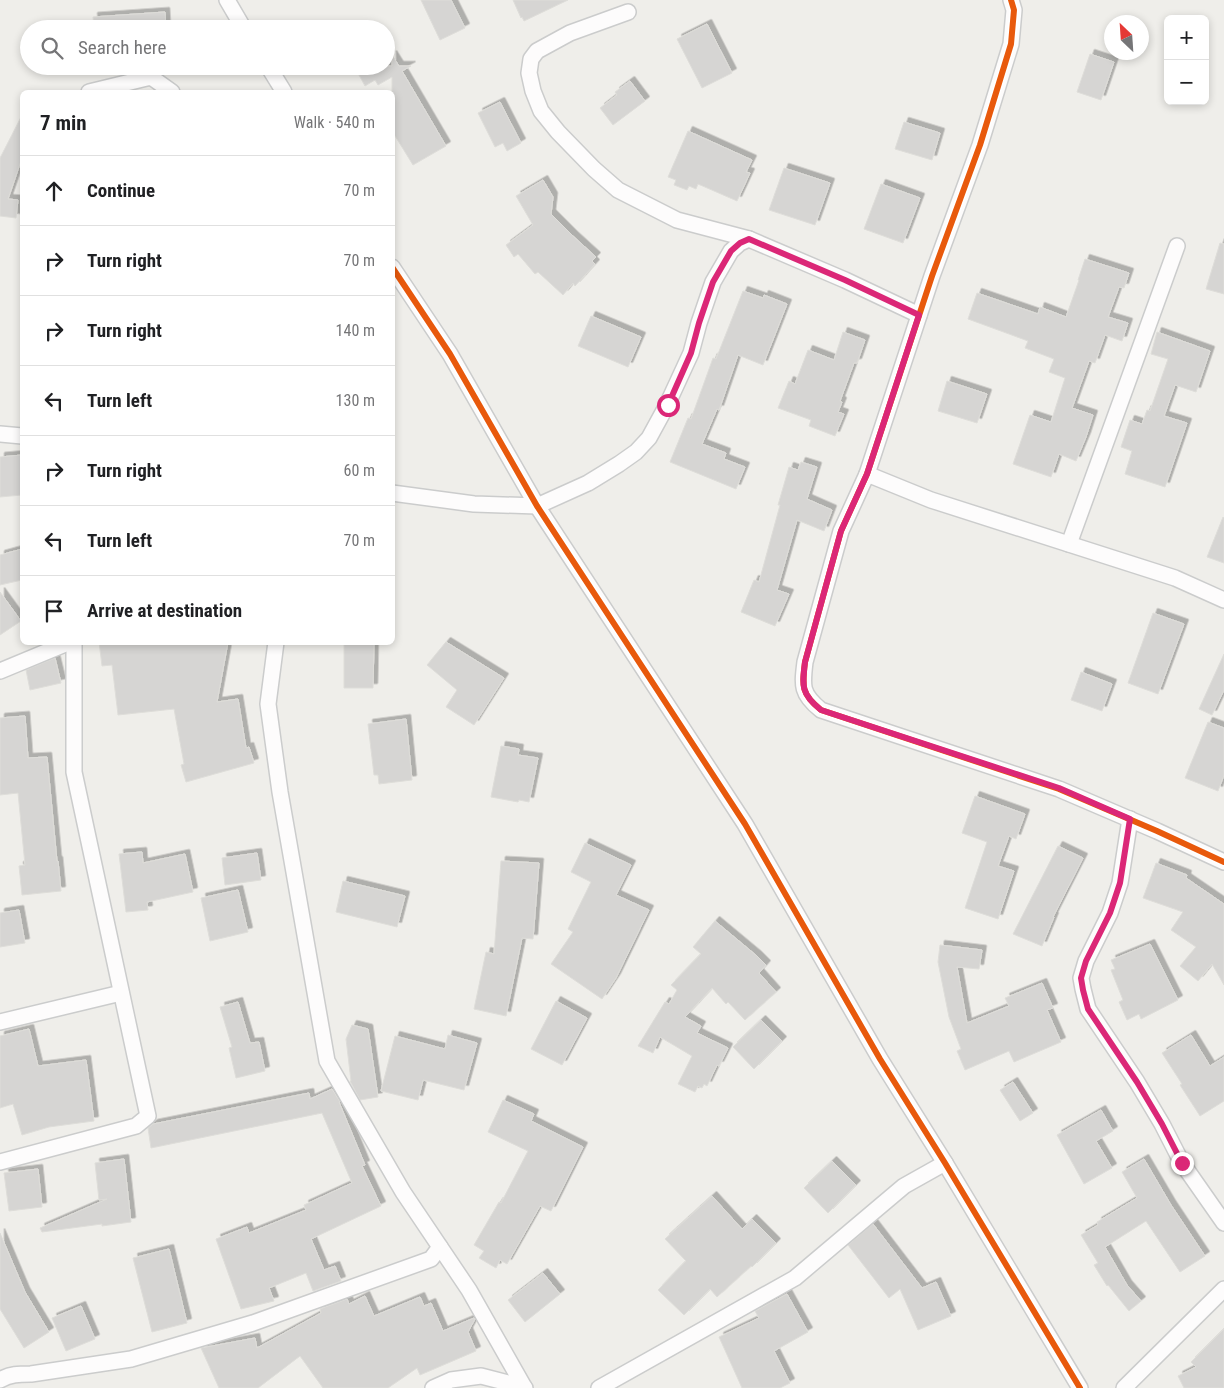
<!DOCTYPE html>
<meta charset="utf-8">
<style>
:root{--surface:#fff;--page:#f2f2f2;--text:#202124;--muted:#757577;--line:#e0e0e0}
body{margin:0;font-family:"Roboto Condensed",sans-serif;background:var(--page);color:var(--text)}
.controls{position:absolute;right:15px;top:15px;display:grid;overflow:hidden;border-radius:8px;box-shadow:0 2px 8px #0003}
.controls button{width:45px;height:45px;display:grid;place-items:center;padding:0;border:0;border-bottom:1px solid var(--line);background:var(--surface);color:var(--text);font:25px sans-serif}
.compass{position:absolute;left:1104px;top:15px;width:45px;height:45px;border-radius:50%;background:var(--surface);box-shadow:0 2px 8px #0003;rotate:335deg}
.stop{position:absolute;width:15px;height:15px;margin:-11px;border:4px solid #db2777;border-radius:50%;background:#fff}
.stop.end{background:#db2777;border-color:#fff;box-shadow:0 1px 5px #0008}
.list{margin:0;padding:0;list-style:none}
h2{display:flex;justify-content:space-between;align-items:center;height:65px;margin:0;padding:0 20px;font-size:21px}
h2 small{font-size:16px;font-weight:400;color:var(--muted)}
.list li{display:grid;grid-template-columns:32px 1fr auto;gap:15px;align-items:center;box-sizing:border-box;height:70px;padding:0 20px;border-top:1px solid var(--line)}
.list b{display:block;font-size:19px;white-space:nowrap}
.list em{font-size:16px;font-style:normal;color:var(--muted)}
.icon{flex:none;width:28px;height:28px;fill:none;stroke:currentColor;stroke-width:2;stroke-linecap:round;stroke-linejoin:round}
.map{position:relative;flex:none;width:1224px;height:1388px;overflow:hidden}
.search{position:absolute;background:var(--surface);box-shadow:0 2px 8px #0003;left:20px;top:20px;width:375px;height:55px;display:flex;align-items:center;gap:12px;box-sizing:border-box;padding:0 18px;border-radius:28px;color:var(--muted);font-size:19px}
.panel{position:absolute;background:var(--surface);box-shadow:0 2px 8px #0003;left:20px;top:90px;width:375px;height:555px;border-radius:8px}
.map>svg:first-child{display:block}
</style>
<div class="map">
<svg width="1224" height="1388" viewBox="0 0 1224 1388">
<defs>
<filter id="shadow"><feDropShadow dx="4.5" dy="-4.5" stdDeviation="0" flood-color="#0004"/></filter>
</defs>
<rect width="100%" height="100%" fill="#efeeea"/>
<!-- building -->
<g fill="#d6d5d3" stroke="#deddd9" filter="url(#shadow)">
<path d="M 421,0 L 451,0 L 465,28 L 440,40 Z"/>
<path d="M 513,0 L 568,0 L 524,21 L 522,17 L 521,18 Z"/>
<path d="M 165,12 L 166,29 L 94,29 L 93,17 Z"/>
<path d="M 707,24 L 732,73 L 702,88 L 677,39 Z"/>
<path d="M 1090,54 L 1114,62 L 1101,100 L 1077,92 Z"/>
<path d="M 392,55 L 399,66 L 411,66 L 402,71 L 446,146 L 413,165 L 392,131 L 392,77 L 378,85 L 375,80 L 365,86 L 354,66 L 392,66 Z"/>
<path d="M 630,81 L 645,101 L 613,125 L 600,108 L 617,95 L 615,92 Z"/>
<path d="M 500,102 L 521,143 L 507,151 L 503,143 L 495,147 L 478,113 Z"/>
<path d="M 22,115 L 22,158 L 8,199 L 18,200 L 16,218 L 0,216 L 0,158 Z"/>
<path d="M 904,122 L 940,133 L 932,160 L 895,149 Z"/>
<path d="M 688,131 L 752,160 L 746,172 L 750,173 L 737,201 L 698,184 L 696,189 L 689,186 L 687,190 L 674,185 L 676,180 L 668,177 Z"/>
<path d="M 784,168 L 830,183 L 815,225 L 769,210 Z"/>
<path d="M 543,180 L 553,197 L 551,214 L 573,236 L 596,257 L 592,261 L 595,264 L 575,286 L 573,283 L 563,295 L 538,272 L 535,274 L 518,254 L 514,257 L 506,245 L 533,225 L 516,196 Z"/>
<path d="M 881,184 L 920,198 L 903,243 L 864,229 Z"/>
<path d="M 1220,243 L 1224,244 L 1224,294 L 1206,289 Z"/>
<path d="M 1085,259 L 1129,273 L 1124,288 L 1119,287 L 1108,317 L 1128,323 L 1122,341 L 1105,335 L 1095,363 L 1089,361 L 1072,408 L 1093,415 L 1086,437 L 1076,461 L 1059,454 L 1051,477 L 1013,464 L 1030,415 L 1051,422 L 1065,378 L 1049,372 L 1054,359 L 1025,348 L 1028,341 L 968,319 L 977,293 L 1038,314 L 1040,307 L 1066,317 L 1079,280 L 1078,280 Z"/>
<path d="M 743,291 L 763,298 L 764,295 L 787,304 L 763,365 L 738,355 L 719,410 L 717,409 L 702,444 L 726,453 L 724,459 L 745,467 L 736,489 L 670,462 L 688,418 L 691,419 L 713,358 L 716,359 Z"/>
<path d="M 591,316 L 641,337 L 628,367 L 578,346 Z"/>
<path d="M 843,332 L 865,340 L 857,363 L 854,363 L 840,401 L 842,402 L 838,412 L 844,414 L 835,436 L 809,426 L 811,420 L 778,408 L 789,381 L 795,384 L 808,350 L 834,360 Z"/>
<path d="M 1157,332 L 1210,351 L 1196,392 L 1175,385 L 1164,416 L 1187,423 L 1165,487 L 1125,474 L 1132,451 L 1121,447 L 1130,420 L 1142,424 L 1147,410 L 1150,411 L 1168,359 L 1151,354 Z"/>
<path d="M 947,381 L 987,394 L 977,423 L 938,411 Z"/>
<path d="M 22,455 L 22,495 L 0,497 L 0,457 Z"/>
<path d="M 801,462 L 817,467 L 807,499 L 832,510 L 824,531 L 797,520 L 777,590 L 789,594 L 775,626 L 741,612 L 754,580 L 759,582 L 780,505 L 778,505 L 789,467 L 798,470 Z"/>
<path d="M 1223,517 L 1224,518 L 1224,563 L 1207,557 Z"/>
<path d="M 22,549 L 22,580 L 0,585 L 0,555 Z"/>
<path d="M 0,592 L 21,621 L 0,635 Z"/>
<path d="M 1153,613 L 1184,624 L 1158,694 L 1128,683 Z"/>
<path d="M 99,642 L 228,642 L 217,702 L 238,699 L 246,748 L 249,747 L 254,763 L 186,782 L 181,765 L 184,764 L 174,709 L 118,715 L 112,665 L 102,666 Z"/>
<path d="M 344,642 L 374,642 L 373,688 L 344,688 Z"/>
<path d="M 446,642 L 504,678 L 474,725 L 446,707 L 457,690 L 427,665 Z"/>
<path d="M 1224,654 L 1224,690 L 1212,715 L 1199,709 Z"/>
<path d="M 55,658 L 61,683 L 30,690 L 26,670 Z"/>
<path d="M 1081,672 L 1112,684 L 1102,711 L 1071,700 Z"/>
<path d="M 25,716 L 28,758 L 47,757 L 57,861 L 58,861 L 61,891 L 22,895 L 19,866 L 25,865 L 18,793 L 0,795 L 0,718 Z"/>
<path d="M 406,719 L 412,780 L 379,784 L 378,775 L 374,775 L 368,724 Z"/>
<path d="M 1208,722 L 1224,728 L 1224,775 L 1218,791 L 1185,778 Z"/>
<path d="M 501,746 L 519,749 L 518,755 L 538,758 L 529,802 L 519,800 L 518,802 L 491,797 Z"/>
<path d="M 975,796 L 1025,814 L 1016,839 L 1009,836 L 998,866 L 1014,871 L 998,919 L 965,908 L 987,842 L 962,833 Z"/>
<path d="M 585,843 L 631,865 L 616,895 L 649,910 L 616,978 L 602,999 L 551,964 L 573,932 L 568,929 L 591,882 L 571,872 Z"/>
<path d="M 1058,846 L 1083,858 L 1053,917 L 1054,917 L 1042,946 L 1013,934 Z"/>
<path d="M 142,852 L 143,863 L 185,854 L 193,892 L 147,902 L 148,910 L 126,912 L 119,854 Z"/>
<path d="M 257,853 L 261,880 L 225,885 L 222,858 Z"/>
<path d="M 501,861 L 539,863 L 533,939 L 522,938 L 506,1016 L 474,1009 L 486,952 L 494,954 Z"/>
<path d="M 1156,863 L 1187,875 L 1186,878 L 1224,904 L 1224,985 L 1212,964 L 1198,981 L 1180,966 L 1196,947 L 1171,930 L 1183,912 L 1143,898 Z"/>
<path d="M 343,881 L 405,896 L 397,927 L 336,912 Z"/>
<path d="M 238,890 L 248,932 L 210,941 L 201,898 Z"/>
<path d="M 19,910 L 25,943 L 0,947 L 0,913 Z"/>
<path d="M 715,921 L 757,956 L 766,965 L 759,973 L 776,992 L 745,1020 L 728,1002 L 726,1004 L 712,988 L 685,1017 L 701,1026 L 697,1033 L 728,1048 L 719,1066 L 717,1065 L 707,1086 L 704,1084 L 702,1088 L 698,1086 L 695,1092 L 678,1084 L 692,1056 L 660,1037 L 653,1053 L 638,1046 L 665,1002 L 669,1004 L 677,990 L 671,985 L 701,954 L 693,947 Z"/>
<path d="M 1150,944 L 1178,1000 L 1141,1019 L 1139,1014 L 1127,1020 L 1119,1002 L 1123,1000 L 1111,970 L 1115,969 L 1111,960 Z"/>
<path d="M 940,945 L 982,950 L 979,969 L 957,967 L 967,1023 L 1009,1006 L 1005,998 L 1042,983 L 1053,1008 L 1047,1010 L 1061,1042 L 1014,1062 L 1009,1051 L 965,1070 L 957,1051 L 961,1049 L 949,1017 L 938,962 Z"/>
<path d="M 556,1001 L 587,1018 L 562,1065 L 531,1049 Z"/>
<path d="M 238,1002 L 250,1043 L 259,1042 L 265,1071 L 236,1078 L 229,1048 L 232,1047 L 220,1007 Z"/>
<path d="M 761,1020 L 782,1041 L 754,1069 L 733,1047 Z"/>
<path d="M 352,1025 L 368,1029 L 378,1097 L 360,1100 L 350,1081 L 351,1081 L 346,1039 Z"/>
<path d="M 29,1029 L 38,1066 L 86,1060 L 94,1121 L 49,1127 L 22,1135 L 13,1104 L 0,1108 L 0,1036 Z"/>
<path d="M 448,1035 L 477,1043 L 464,1090 L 423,1080 L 418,1100 L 381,1091 L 395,1036 L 445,1049 Z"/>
<path d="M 1191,1035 L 1210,1066 L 1224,1057 L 1224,1101 L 1200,1116 L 1180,1085 L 1182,1084 L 1162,1053 Z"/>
<path d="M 1013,1082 L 1033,1113 L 1020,1121 L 1000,1090 Z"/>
<path d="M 332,1089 L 340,1102 L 339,1102 L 365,1165 L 362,1166 L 381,1206 L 311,1239 L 324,1270 L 335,1266 L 341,1281 L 313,1291 L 306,1273 L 269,1288 L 274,1301 L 241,1309 L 216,1239 L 247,1227 L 249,1233 L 306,1210 L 304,1205 L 352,1183 L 322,1113 L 151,1148 L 148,1128 L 153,1124 L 309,1093 L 310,1099 Z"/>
<path d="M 503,1100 L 534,1114 L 531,1121 L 583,1147 L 551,1211 L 540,1206 L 507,1264 L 500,1260 L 496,1268 L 479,1258 L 484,1251 L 474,1245 L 499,1202 L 501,1203 L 528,1151 L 488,1132 Z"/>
<path d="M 1101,1110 L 1113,1131 L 1096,1141 L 1112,1168 L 1084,1184 L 1057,1135 Z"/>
<path d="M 124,1159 L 131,1222 L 102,1226 L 102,1224 L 42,1232 L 40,1228 L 107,1199 L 99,1200 L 95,1163 Z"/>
<path d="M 1144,1159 L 1171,1205 L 1205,1256 L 1180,1272 L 1146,1221 L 1105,1247 L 1127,1285 L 1141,1301 L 1129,1311 L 1108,1285 L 1107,1286 L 1094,1265 L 1098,1263 L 1081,1235 L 1098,1225 L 1097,1222 L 1137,1198 L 1122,1172 Z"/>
<path d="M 832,1161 L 856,1185 L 828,1213 L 804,1188 Z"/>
<path d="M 38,1169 L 42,1207 L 9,1211 L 4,1173 Z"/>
<path d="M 712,1196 L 742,1229 L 752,1219 L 776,1243 L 752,1267 L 751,1266 L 717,1297 L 710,1289 L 684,1315 L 658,1290 L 686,1261 L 665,1239 Z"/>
<path d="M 873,1224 L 922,1288 L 936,1282 L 951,1316 L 918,1330 L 900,1289 L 889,1298 L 848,1245 Z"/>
<path d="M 0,1233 L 25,1292 L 49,1332 L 24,1348 L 0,1309 Z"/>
<path d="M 169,1249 L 187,1323 L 152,1332 L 133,1258 Z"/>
<path d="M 543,1273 L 560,1294 L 525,1322 L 508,1300 Z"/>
<path d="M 787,1294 L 808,1332 L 774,1351 L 790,1383 L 780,1388 L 742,1388 L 719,1337 L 759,1318 L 755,1311 Z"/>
<path d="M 365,1296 L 374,1316 L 420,1297 L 424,1306 L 431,1303 L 443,1331 L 474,1318 L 475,1319 L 468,1332 L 476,1351 L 420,1375 L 417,1368 L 388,1388 L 323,1388 L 300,1356 L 258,1388 L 219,1388 L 201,1348 L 255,1338 L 257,1348 L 321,1313 L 320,1309 L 347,1299 L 349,1304 Z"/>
<path d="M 81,1306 L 95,1339 L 66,1351 L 52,1318 Z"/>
<path d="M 1224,1329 L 1224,1388 L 1184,1388 L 1178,1376 L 1196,1367 L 1191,1362 Z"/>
</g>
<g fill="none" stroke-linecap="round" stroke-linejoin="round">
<defs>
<g id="street">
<path d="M 227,0 L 244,29"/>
<path d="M 1011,0 L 1014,10 L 1011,44 L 980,145 L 932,276 L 867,474 L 841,531 L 805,662 C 802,686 801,694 821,710 L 1059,789 L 1157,831 L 1224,862"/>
<path d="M 628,12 L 570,33 L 537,51 L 531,59 L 529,73 L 533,91 L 541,111 L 558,132 L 594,169 L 618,190 L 677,220 L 749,239 L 845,280 L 919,315"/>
<path d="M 268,66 L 284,92"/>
<path d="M 89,92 L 151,77 L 172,92"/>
<path d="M 392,267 L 450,354 L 537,506 L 745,824 L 880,1059 L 945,1163 L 1080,1388"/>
<path d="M 0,434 L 22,436"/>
<path d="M 867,474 L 931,500 L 1175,578 L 1224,600"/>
<path d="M 392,493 L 474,504 L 537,506 L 588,483 L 619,464 L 636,452 L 649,438 L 667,405 L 691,353 L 699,323 L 713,282 L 731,251 L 740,243 L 749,239"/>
<path d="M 1069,544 L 1177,246"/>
<path d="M 276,642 L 268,704 L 280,792 L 327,1061 L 403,1192 L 469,1290 L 524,1387"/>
<path d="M 0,671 L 70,642"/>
<path d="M 1130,819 L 1120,883 L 1110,913 L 1086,961 L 1081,978 L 1083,989 L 1088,1009 L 1137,1082 L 1162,1124 L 1182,1163 L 1224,1223"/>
<path d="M 0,1022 L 121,993"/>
<path d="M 0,1162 L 136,1126 L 148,1116 L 74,772 L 74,642"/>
<path d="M 0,1380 C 10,1374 19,1374 31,1374 L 131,1359 L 253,1323 L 431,1259 L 440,1247"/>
<path d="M 433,1388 L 451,1380 L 481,1376 L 524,1387 L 525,1388"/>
<path d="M 599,1388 L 795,1278 L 904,1186 L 945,1163"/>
<path d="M 1124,1388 L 1224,1289"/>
</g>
</defs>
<!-- street casing -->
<use href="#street" stroke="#cbcccc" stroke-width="18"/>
<!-- street -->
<use href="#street" stroke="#fdfcfc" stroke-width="15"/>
<defs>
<g id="cycleway">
<path d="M 1011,0 L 1014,10 L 1011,44 L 980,145 L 932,276 L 867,474 L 841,531 L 805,662 C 802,686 801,694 821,710 L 1059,789 L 1157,831 L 1224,862"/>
<path d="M 392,267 L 450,354 L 537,506 L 745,824 L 880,1059 L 945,1163 L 1080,1388"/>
</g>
</defs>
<!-- cycleway casing -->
<use href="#cycleway" stroke="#fff" stroke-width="9"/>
<!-- cycleway -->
<use href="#cycleway" stroke="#e8590c" stroke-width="6"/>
</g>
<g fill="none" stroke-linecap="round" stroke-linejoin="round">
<!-- route -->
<path stroke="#db2777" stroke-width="6" d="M 668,405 L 691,353 L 699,323 L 713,282 L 731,251 L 740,243 L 749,239 L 845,280 L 919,315 L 867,474 L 841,531 L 805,662 C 802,686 801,694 821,710 L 1059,788 L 1130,819 L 1120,883 L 1110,913 L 1086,961 L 1081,978 L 1083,990 L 1088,1009 L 1137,1082 L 1162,1124 L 1182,1163"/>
</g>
</svg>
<div class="controls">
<button>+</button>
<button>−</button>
</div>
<svg class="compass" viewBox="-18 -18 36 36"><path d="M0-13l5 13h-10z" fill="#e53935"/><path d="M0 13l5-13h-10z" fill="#757577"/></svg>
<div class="stop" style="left:668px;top:405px"></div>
<div class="stop end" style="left:1182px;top:1163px"></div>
<div class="search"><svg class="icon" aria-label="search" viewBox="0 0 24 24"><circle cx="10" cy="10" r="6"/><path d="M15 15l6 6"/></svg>Search here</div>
<section class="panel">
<h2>7 min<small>Walk · 540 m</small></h2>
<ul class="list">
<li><svg class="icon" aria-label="ahead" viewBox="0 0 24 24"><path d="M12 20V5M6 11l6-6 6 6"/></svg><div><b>Continue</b></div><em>70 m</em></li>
<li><svg class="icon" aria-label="right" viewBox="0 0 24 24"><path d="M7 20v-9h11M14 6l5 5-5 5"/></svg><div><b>Turn right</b></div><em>70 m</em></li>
<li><svg class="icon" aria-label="right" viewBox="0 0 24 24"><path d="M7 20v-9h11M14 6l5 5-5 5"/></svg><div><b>Turn right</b></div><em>140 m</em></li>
<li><svg class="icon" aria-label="left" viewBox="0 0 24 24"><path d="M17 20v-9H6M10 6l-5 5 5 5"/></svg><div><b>Turn left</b></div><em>130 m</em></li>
<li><svg class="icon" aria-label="right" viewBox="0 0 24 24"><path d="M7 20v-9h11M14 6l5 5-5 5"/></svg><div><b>Turn right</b></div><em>60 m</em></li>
<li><svg class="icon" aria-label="left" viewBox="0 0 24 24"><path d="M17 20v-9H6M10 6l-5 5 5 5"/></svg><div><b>Turn left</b></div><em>70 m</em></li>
<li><svg class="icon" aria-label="arrive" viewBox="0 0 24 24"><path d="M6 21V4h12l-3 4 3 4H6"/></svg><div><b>Arrive at destination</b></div></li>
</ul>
</section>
</div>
